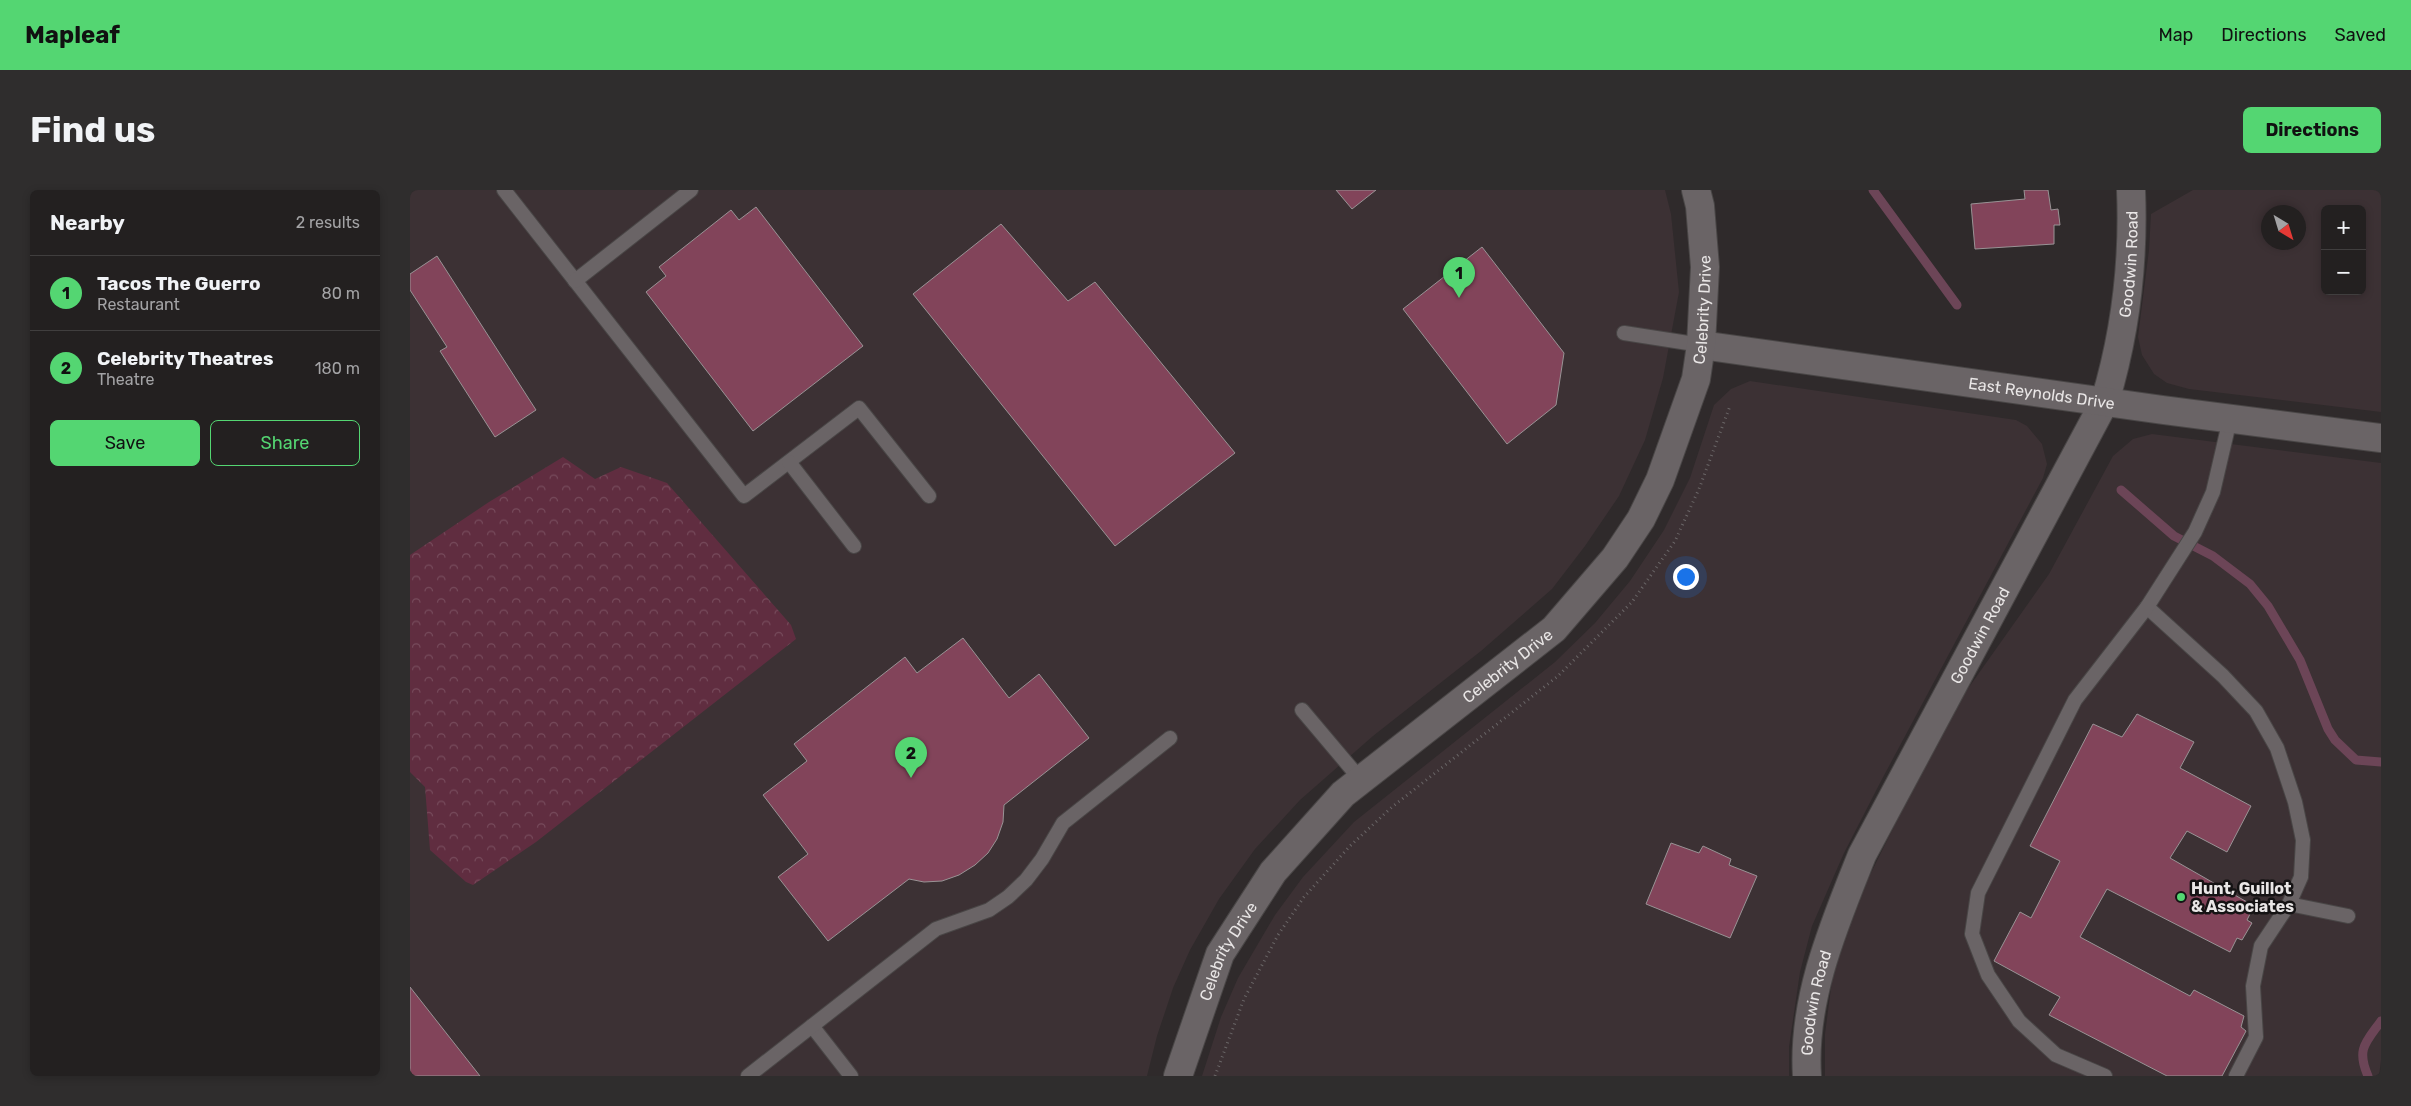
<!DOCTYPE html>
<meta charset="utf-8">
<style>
:root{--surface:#232020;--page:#2f2d2d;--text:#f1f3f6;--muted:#a3a3a5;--line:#403e3e;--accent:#54d672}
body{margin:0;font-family:Rubik,sans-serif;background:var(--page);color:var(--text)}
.controls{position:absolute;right:15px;top:15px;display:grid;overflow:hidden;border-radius:8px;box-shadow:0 2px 8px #0003}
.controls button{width:45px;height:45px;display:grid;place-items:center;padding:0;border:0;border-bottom:1px solid var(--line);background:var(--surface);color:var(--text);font:25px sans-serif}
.compass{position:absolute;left:1851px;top:15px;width:45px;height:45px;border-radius:50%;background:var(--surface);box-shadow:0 2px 8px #0003;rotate:142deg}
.you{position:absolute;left:1275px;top:386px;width:18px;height:18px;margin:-12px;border:4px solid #fff;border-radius:50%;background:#1a73e8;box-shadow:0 0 0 8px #1a73e833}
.badge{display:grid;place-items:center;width:32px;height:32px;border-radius:50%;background:var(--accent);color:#111;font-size:16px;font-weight:700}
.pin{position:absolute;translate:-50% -41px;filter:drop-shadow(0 1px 2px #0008)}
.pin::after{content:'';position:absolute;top:26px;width:18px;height:15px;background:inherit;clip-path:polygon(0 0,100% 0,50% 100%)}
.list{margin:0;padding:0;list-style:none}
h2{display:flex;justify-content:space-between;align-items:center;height:65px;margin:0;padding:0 20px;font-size:21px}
h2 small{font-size:16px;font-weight:400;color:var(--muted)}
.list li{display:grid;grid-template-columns:32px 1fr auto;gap:15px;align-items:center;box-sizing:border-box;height:75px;padding:0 20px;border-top:1px solid var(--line)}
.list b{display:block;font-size:19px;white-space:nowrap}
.list p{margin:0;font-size:16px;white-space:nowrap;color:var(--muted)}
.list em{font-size:16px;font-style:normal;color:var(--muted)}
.actions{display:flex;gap:10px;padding:15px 20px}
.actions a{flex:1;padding:11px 0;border:1px solid var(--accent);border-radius:8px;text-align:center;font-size:18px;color:var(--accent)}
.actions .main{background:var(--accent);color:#111}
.map{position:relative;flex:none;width:1971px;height:886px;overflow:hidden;border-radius:8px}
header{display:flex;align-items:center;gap:30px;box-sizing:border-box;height:70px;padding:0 25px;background:var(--accent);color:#111}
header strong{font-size:24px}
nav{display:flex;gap:28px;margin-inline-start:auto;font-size:18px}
.intro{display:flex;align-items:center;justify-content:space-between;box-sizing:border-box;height:120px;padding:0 30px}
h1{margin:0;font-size:35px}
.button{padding:12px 22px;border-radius:8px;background:var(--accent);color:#111;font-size:18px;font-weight:700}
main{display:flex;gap:30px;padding:0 30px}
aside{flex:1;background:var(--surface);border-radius:8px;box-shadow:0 2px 8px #0003}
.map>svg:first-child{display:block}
</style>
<header>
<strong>Mapleaf</strong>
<nav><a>Map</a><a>Directions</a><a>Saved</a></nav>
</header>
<div class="intro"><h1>Find us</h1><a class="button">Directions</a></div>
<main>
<aside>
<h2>Nearby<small>2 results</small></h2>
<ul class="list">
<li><span class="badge">1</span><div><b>Tacos The Guerro</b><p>Restaurant</p></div><em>80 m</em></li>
<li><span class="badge">2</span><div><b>Celebrity Theatres</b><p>Theatre</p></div><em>180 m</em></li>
</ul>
<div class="actions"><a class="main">Save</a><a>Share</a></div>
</aside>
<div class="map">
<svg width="1971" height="886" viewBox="0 0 1971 886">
<defs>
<pattern id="forest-crowns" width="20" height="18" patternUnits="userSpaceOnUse" patternTransform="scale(1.25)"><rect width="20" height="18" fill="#602d40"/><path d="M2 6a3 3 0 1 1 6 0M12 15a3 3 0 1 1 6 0" fill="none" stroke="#774b5c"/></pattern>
</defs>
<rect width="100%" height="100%" fill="#2f2a2b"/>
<!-- built -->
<g fill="#3c3134" fill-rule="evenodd">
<path d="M 0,0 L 1255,0 L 1261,24 L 1269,102 L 1253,188 L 1235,250 L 1209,306 L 1175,356 L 1142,399 L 1071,461 L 963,546 L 890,610 L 845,659 L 809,709 L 780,760 L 763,798 L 747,846 L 737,886 L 0,886 Z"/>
<path d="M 1783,0 L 1971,0 L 1971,222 L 1779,199 L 1757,193 L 1744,184 L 1732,165 L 1728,147 L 1739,60 L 1741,24 ZM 1915,19 L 1952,19 L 1952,101 L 1915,101 ZM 1888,22 L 1888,52 L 1858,52 L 1858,22 Z"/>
<path d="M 1340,191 L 1606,230 L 1617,236 L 1632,254 L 1637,274 L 1633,288 L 1471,591 L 1434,663 L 1402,736 L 1390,782 L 1379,857 L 1379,886 L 792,886 L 811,827 L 828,788 L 865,725 L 893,687 L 944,632 L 1145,472 L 1185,433 L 1220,391 L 1254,340 L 1280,288 L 1304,215 L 1321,199 Z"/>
<path d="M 1742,244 L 1971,273 L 1971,870 L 1969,886 L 1415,886 L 1415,844 L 1423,783 L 1443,719 L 1526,552 L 1552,507 L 1639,384 L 1703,266 L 1723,249 Z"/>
</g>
<!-- forest -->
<path fill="url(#forest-crowns)" d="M 153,267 L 185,289 L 211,277 L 257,293 L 381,435 L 386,449 L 126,652 L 63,695 L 56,692 L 20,660 L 15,597 L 0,582 L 0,365 L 79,312 Z"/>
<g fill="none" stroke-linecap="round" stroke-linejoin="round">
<!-- stream -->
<g stroke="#6c4557" stroke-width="9">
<path d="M 1463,0 L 1547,115"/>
<path d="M 1711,300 L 1764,346 L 1803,366 L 1840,394 L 1858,416 L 1890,470 L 1918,539 L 1925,550 L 1946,570 L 1971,572"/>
<path d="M 1958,886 C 1946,859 1956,852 1971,831"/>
</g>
</g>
<!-- building -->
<g fill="#82445a" stroke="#999395">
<path d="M 926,0 L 966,0 L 942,19 Z"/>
<path d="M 1614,0 L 1638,0 L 1641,20 L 1648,19 L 1650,35 L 1644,35 L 1644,54 L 1565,59 L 1561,14 L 1615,9 Z"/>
<path d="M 346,17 L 453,156 L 343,241 L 236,102 L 256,86 L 249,77 L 321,20 L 329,30 Z"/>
<path d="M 591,34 L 658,111 L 685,92 L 825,263 L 705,356 L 503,104 Z"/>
<path d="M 1072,57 L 1154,163 L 1146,215 L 1097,254 L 993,119 Z"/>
<path d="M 27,66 L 126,220 L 85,247 L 30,161 L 37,157 L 0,100 L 0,84 Z"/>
<path d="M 553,448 L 599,508 L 629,484 L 679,548 L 594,615 L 593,632 L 587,649 L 578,663 L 565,675 L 549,685 L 532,691 L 514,692 L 499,689 L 418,751 L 368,687 L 398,664 L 353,605 L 397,571 L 384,554 L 495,467 L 507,483 Z"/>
<path d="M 1727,524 L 1784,552 L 1770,578 L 1841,616 L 1817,662 L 1777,641 L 1760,668 L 1844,716 L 1837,730 L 1842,733 L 1832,750 L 1827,748 L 1820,762 L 1697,699 L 1670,747 L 1780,806 L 1784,800 L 1834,826 L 1831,837 L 1836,841 L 1812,886 L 1757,886 L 1639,825 L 1650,807 L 1584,771 L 1610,722 L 1621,728 L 1650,671 L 1620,656 L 1683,534 L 1712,547 Z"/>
<path d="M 1261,653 L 1289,663 L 1293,656 L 1321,669 L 1319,675 L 1347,686 L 1320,748 L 1236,714 Z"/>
<path d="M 0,797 L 70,886 L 0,886 Z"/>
</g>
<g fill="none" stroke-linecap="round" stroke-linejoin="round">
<defs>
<g id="lane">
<path d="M 94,0 L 334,306 L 449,218 L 519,306"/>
<path d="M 165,91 L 281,0"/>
<path d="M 1214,143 L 1291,155"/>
<path d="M 379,272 L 444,356"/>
<path d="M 1737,417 L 1813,486 L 1846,521 L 1867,558 L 1885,612 L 1893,650 L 1891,687 L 1879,714 L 1851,756 L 1843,796 L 1846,847 L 1826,886"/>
<path d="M 892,520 L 951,590"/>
<path d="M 1879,714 L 1938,726"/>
<path d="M 402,836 L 441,886"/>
<path d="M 338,886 L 526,739 L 579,720 L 598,707 L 616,690 L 632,669 L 653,633 L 760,548"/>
<path d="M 1695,886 L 1646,865 L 1609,831 L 1578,785 L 1562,744 L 1568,703 L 1665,510 L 1737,417 L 1785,342 L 1803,302 L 1820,229"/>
</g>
<g id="street">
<path id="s1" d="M 1397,886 C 1392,809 1424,735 1452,665 L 1695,211 C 1716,141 1724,73 1721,0"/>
</g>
<g id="secondary">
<path id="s2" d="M 1291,155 L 1753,220 L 1971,248"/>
<path id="s3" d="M 768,886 L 810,764 L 863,682 L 933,604 L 1144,439 L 1205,368 L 1231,329 L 1250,290 L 1286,189 L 1291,155 L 1295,77 L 1290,16 L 1286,0"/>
</g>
</defs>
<!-- lane casing -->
<use href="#lane" stroke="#494646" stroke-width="16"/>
<!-- street casing -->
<use href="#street" stroke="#494646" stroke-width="30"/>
<!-- secondary casing -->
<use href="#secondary" stroke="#494646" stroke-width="30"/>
<!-- path -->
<path stroke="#6a6667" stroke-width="3" stroke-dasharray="1 4" stroke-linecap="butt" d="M 805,886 L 834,809 L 868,745 L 894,707 L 940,656 L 982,617 L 1148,486 L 1222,412 L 1265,351 L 1289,299 L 1320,216"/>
<!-- lane -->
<use href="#lane" stroke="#6a6466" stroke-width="14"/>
<!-- street -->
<use href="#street" stroke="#6a6466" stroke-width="28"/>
<!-- secondary -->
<use href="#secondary" stroke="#6a6466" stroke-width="28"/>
</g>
<!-- markers -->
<circle fill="#54d672" stroke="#151314" stroke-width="2" cx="1771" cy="707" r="5"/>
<g text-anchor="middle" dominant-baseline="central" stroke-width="5" stroke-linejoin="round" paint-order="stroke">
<!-- street labels -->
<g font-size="16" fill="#e9e6e6" stroke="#151314">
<text stroke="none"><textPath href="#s1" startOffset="884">Goodwin Road</textPath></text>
<text stroke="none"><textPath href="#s3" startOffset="960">Celebrity Drive</textPath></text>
<text stroke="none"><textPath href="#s2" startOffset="344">East Reynolds Drive</textPath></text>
<text stroke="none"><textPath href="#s1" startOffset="479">Goodwin Road</textPath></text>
<text stroke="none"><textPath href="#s3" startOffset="540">Celebrity Drive</textPath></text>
<text stroke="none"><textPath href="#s3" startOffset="135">Celebrity Drive</textPath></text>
<text stroke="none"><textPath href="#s1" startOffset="74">Goodwin Road</textPath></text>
</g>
<!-- poi labels -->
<g font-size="16" font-weight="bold" fill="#e9e6e6" stroke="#151314" text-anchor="start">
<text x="1781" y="698">Hunt, Guillot<tspan x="1781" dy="18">&amp; Associates</tspan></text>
</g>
</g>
</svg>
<div class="controls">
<button>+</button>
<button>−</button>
</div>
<svg class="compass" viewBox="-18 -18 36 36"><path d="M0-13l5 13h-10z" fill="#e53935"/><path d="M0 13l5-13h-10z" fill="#a3a3a5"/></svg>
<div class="you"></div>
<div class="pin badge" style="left:1049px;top:108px">1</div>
<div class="pin badge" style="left:501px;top:588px">2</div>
</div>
</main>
